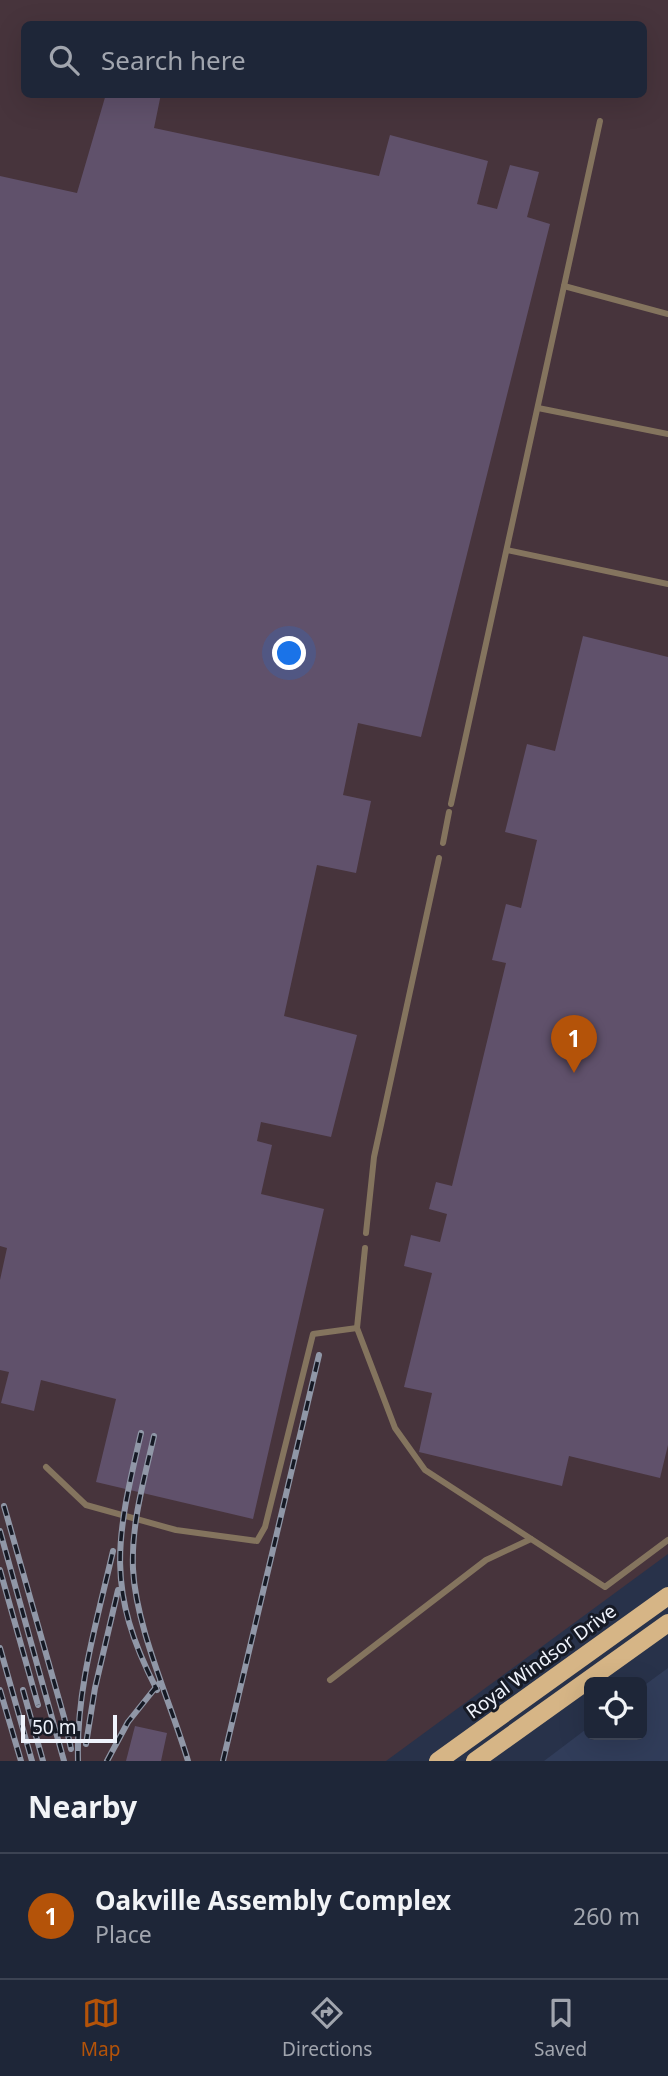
<!DOCTYPE html>
<style>
:root{--surface:#1e2638;--page:#2b3243;--text:#f1f3f6;--muted:#a1a5ae;--line:#3c4353;--accent:#b45309}
body{margin:0;font-family:"Noto Sans",sans-serif;background:var(--page);color:var(--text)}
.controls{position:absolute;right:21px;bottom:21px;display:grid;overflow:hidden;border-radius:10px;box-shadow:0 7px 28px #0002}
.controls button{width:63px;height:63px;display:grid;place-items:center;padding:0;border:0;border-bottom:2px solid var(--line);background:var(--surface);color:var(--text);font:35px sans-serif}
.scale{position:absolute;left:21px;bottom:18px;width:96px;box-sizing:border-box;padding-left:7px;border:4px solid #eff3fc;border-top:0;font-size:19px;line-height:24px;white-space:nowrap;color:#eff3fc;-webkit-text-stroke:5px #161a25;paint-order:stroke}
.you{position:absolute;left:290px;top:654px;width:24px;height:24px;margin:-18px;border:5px solid #fff;border-radius:50%;background:#1a73e8;box-shadow:0 0 0 10px #1a73e833}
.badge{display:grid;place-items:center;width:46px;height:46px;border-radius:50%;background:var(--accent);color:#fff;font-size:23px;font-weight:700}
.pin{position:absolute;translate:-50% -58px;filter:drop-shadow(0 2px 4px #0008)}
.pin::after{content:'';position:absolute;top:37px;width:24px;height:21px;background:inherit;clip-path:polygon(0 0,100% 0,50% 100%)}
.list{margin:0;padding:0;list-style:none}
h2{display:flex;justify-content:space-between;align-items:center;height:91px;margin:0;padding:0 28px;font-size:30px}
h2 small{font-size:23px;font-weight:400;color:var(--muted)}
.list li{display:grid;grid-template-columns:46px 1fr auto;gap:21px;align-items:center;box-sizing:border-box;height:126px;padding:0 28px;border-top:2px solid var(--line)}
.list b{display:block;font-size:26px;white-space:nowrap}
.list p{margin:0;font-size:23px;white-space:nowrap;color:var(--muted)}
.list em{font-size:23px;font-style:normal;color:var(--muted)}
.icon{flex:none;width:38px;height:38px;fill:none;stroke:currentColor;stroke-width:2;stroke-linecap:round;stroke-linejoin:round}
.map{position:relative;flex:none;width:668px;height:1761px;overflow:hidden}
.search{position:absolute;background:var(--surface);box-shadow:0 7px 28px #0002;left:21px;right:21px;top:21px;height:77px;display:flex;align-items:center;gap:18px;box-sizing:border-box;padding:0 24px;border-radius:10px;color:var(--muted);font-size:26px}
.sheet{height:217px;background:var(--surface)}
nav{display:flex;justify-content:space-around;align-items:center;box-sizing:border-box;height:98px;border-top:2px solid var(--line);background:var(--surface);font-size:19px;color:var(--muted)}
nav a{display:grid;justify-items:center;gap:4px}
nav .on{color:var(--accent)}
.map>svg:first-child{display:block}
</style>
<div class="map">
<svg width="668" height="1761" viewBox="0 0 668 1761">
<rect width="100%" height="100%" fill="#28324a"/>
<!-- industrial -->
<path fill="#47343c" fill-rule="evenodd" d="M 0,0 L 668,0 L 668,1554 L 386,1761 L 0,1761 ZM 24,24 L 644,24 L 644,94 L 24,94 Z"/>
<!-- built -->
<path fill="#313d5a" d="M 668,1668 L 668,1761 L 544,1761 L 589,1727 L 589,1735 L 642,1735 L 642,1687 Z"/>
<!-- building -->
<g fill="#60516b">
<path d="M 106,94 L 161,94 L 154,128 L 379,176 L 390,135 L 488,161 L 477,204 L 497,209 L 510,165 L 539,172 L 527,217 L 550,224 L 421,737 L 358,723 L 343,795 L 371,801 L 356,873 L 317,865 L 284,1016 L 357,1035 L 331,1137 L 261,1122 L 257,1141 L 272,1145 L 261,1194 L 324,1209 L 253,1519 L 96,1482 L 116,1399 L 41,1380 L 34,1411 L 1,1403 L 9,1372 L 0,1370 L 0,1280 L 7,1248 L 0,1246 L 0,176 L 77,193 Z"/>
<path d="M 583,636 L 668,657 L 668,1445 L 660,1478 L 569,1456 L 562,1486 L 419,1452 L 432,1393 L 404,1387 L 432,1273 L 404,1266 L 411,1235 L 440,1242 L 447,1214 L 429,1209 L 436,1182 L 452,1186 L 506,963 L 492,960 L 506,904 L 521,908 L 537,840 L 505,832 L 527,744 L 555,751 Z"/>
<path d="M 135,1726 L 167,1733 L 161,1761 L 126,1761 Z"/>
</g>
<g fill="none" stroke-linecap="round" stroke-linejoin="round">
<!-- lane -->
<g stroke="#84745e" stroke-width="6">
<path d="M 564,286 L 668,314"/>
<path d="M 538,408 L 668,434"/>
<path d="M 507,550 L 668,584"/>
<path d="M 451,804 L 600,121"/>
<path d="M 443,843 L 449,812"/>
<path d="M 366,1233 L 374,1157 L 439,858"/>
<path d="M 365,1248 L 357,1328 L 395,1428 L 425,1470 L 605,1587 L 668,1540"/>
<path d="M 46,1467 L 86,1505 L 176,1530 L 257,1541 L 265,1527 L 313,1334 L 357,1328"/>
<path d="M 330,1680 L 486,1560 L 531,1539"/>
</g>
<!-- primary -->
<g stroke="#d6b586" stroke-width="18">
<path d="M 438,1761 L 668,1596"/>
<path d="M 475,1761 L 668,1623"/>
</g>
<defs>
<g id="rail">
<path d="M 141,1433 C 116,1540 105,1589 157,1690"/>
<path d="M 154,1436 C 144,1480 131,1524 133,1569 C 136,1629 171,1703 188,1761"/>
<path d="M 4,1506 L 64,1717 L 71,1749"/>
<path d="M 0,1531 L 64,1761"/>
<path d="M 0,1570 L 38,1705"/>
<path d="M 0,1648 L 32,1761"/>
<path d="M 0,1690 L 21,1761"/>
<path d="M 23,1690 L 43,1761"/>
<path d="M 86,1744 L 95,1688 L 118,1590"/>
<path d="M 78,1761 C 76,1689 97,1621 113,1551"/>
<path d="M 107,1761 L 128,1722 L 160,1682"/>
<path d="M 223,1761 L 319,1355"/>
</g>
</defs>
<!-- rail casing -->
<use href="#rail" stroke="#9097a7" stroke-width="6"/>
<!-- rail -->
<use href="#rail" stroke="#161a25" stroke-width="3.5" stroke-dasharray="10" stroke-linecap="butt"/>
</g>
<g text-anchor="middle" dominant-baseline="central" stroke-width="6" stroke-linejoin="round" paint-order="stroke">
<!-- street labels -->
<g font-size="19" fill="#eff3fc" stroke="#161a25">
<text transform="translate(541 1661) rotate(-36)">Royal Windsor Drive</text>
</g>
</g>
</svg>
<div class="controls">
<button><svg class="icon" aria-label="locate" viewBox="0 0 24 24"><circle cx="12" cy="12" r="6"/><path d="M12 2v4M12 18v4M2 12h4M18 12h4"/></svg></button>
</div>
<div class="scale">50 m</div>
<div class="you"></div>
<div class="pin badge" style="left:574px;top:1073px">1</div>
<div class="search"><svg class="icon" aria-label="search" viewBox="0 0 24 24"><circle cx="10" cy="10" r="6"/><path d="M15 15l6 6"/></svg>Search here</div>
</div>
<section class="sheet">
<h2>Nearby<small></small></h2>
<ul class="list">
<li><span class="badge">1</span><div><b>Oakville Assembly Complex</b><p>Place</p></div><em>260 m</em></li>
</ul>
</section>
<nav>
<a class="on"><svg class="icon" aria-label="map" viewBox="0 0 24 24"><path d="M3 6l6-2 6 2 6-2v14l-6 2-6-2-6 2zM9 4v14M15 6v14"/></svg>Map</a>
<a><svg class="icon" aria-label="directions" viewBox="0 0 24 24"><path d="M12 3l9 9-9 9-9-9zM9 14v-3h6M13 9l2 2-2 2"/></svg>Directions</a>
<a><svg class="icon" aria-label="saved" viewBox="0 0 24 24"><path d="M7 4h10v16l-5-4-5 4z"/></svg>Saved</a>
</nav>
